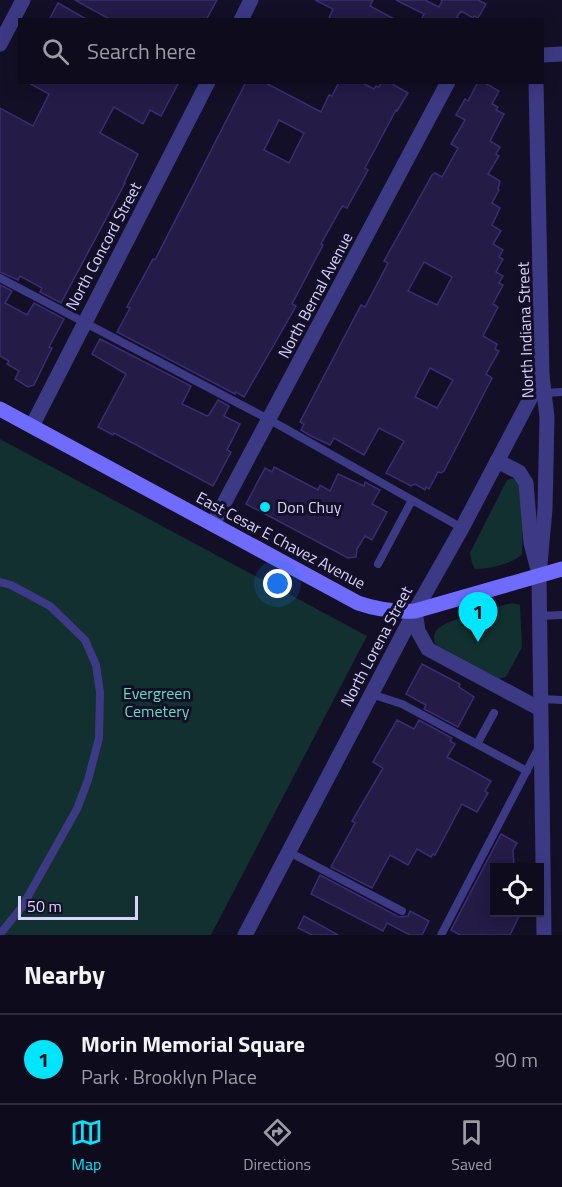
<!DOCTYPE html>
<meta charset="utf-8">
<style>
:root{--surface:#0e0b1c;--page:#1c1929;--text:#f1f3f6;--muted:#9b9ba3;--line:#2e2b3b;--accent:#00e5ff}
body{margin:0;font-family:"Titillium Web",sans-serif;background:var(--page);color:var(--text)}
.controls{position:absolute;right:18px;bottom:18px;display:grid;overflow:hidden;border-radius:0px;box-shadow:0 3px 15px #0003}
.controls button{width:54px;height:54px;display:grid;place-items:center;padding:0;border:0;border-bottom:2px solid var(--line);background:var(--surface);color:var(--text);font:30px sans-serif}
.scale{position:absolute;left:18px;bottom:15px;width:120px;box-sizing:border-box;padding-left:6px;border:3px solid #d9d4ff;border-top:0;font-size:16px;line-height:21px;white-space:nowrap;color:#d9d4ff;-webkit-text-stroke:4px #130f26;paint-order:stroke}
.you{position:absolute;left:278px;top:584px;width:21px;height:21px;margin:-15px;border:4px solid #fff;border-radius:50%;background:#1a73e8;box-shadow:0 0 0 9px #1a73e833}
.badge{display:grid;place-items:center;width:39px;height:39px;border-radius:50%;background:var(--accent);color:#111;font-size:20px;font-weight:700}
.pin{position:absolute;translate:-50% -50px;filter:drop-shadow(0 2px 3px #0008)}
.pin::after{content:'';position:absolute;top:32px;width:21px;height:18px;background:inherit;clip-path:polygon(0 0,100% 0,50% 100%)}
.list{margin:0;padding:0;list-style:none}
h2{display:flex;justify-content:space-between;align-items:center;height:78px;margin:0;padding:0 24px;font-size:26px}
h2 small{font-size:20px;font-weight:400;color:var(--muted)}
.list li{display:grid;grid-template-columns:39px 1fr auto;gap:18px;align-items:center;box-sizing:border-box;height:90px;padding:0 24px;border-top:2px solid var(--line)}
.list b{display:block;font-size:22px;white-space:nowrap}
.list p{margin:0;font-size:20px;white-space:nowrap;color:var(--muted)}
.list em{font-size:20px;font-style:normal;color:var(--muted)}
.icon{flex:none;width:33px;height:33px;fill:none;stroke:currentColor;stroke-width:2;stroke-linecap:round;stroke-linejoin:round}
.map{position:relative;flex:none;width:562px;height:935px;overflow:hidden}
.search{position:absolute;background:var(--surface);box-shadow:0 3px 15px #0003;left:18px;right:18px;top:18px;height:66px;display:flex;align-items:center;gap:15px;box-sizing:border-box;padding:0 21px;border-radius:0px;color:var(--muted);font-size:22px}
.sheet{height:168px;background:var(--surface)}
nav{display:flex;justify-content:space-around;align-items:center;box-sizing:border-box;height:84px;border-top:2px solid var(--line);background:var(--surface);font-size:16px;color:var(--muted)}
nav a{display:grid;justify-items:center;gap:3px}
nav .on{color:var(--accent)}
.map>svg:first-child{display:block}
</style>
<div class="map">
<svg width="562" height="935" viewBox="0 0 562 935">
<rect width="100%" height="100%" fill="#130f26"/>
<!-- green -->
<g fill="#12302f">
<path d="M 0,439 L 367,636 L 211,935 L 0,935 Z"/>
<path d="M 514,478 L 524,487 L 522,554 C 513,564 488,569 475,569 L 472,563 L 470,553 L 507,480 Z"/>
<path d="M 512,603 L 520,605 L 522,647 L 506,677 L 499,679 L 435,644 C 434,639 433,635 436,631 C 445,619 496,608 512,603 Z"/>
</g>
<!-- building -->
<g fill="#241b47" stroke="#3b2d73" stroke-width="1.5" fill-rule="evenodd">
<path d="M 75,0 L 217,0 L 206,20 L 111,20 Z"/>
<path d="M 315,0 L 373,0 L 370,6 L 396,20 L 328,20 L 333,9 Z"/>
<path d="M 396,0 L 425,0 L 439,7 L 442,1 L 441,0 L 478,0 L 486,4 L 478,18 L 474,16 L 473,18 L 461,11 L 457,17 L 461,20 L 421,20 L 424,14 Z"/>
<path d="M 58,3 L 88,20 L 49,20 Z"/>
<path d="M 27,82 L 179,82 L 161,116 L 150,110 L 143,124 L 114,107 L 100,133 L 138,154 L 124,183 L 125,183 L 61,303 L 40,292 L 42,288 L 20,276 L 18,280 L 0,272 L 0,108 L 33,126 L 49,94 Z"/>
<path d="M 246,82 L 264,82 L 321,112 L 329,95 L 332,96 L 339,82 L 361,82 L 374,89 L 376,86 L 379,87 L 382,82 L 389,82 L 408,93 L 397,111 L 396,110 L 365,168 L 368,170 L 347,208 L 343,206 L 340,210 L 321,244 L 323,245 L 292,304 L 296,306 L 244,397 L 236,392 L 235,394 L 117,332 L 130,308 L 127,307 L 153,259 L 155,260 ZM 279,120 L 304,133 L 289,163 L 264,150 Z"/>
<path d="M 478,82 L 483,82 L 499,91 L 492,104 L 498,107 L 496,110 L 504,114 L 490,141 L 500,147 L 496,154 L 499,156 L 488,174 L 500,181 L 498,189 L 499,190 L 492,203 L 500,208 L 492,225 L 501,231 L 493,244 L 503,250 L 499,257 L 503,259 L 496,272 L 503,276 L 499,283 L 503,285 L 493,304 L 498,307 L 483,336 L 497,344 L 495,349 L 499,351 L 486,374 L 492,378 L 444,471 L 441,473 L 438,472 L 429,489 L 426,487 L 425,490 L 415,484 L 411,486 L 386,473 L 404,441 L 379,428 L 364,455 L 334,438 L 330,445 L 311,436 L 301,430 L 304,424 L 300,422 L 361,305 L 365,307 L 388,263 L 384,261 L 417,202 L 432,175 L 435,173 L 442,177 L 458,148 L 451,144 L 465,120 L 456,115 L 465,99 L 468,101 ZM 424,262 L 452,277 L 437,305 L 408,291 ZM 430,368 L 453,380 L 437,408 L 415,397 Z"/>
<path d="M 0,285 L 12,291 L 5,303 L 27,315 L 34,303 L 64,319 L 49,347 L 52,348 L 34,385 L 28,387 L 15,379 L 19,371 L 7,364 L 9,361 L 0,356 Z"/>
<path d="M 100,339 L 191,386 L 182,404 L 207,416 L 209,415 L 218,400 L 229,406 L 224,416 L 240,424 L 227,450 L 231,452 L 213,486 L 114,433 L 113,435 L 98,427 L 126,374 L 92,354 Z"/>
<path d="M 274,467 L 318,490 L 320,485 L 330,491 L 338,474 L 364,486 L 365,482 L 380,490 L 372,504 L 387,512 L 372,540 L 365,536 L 357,549 L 356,557 L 348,558 L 246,504 L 265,468 L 272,472 Z"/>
<path d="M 422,664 L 460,684 L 459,687 L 474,697 L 458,727 L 424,709 L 426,705 L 406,694 Z"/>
<path d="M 397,720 L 414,729 L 419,720 L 452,738 L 450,741 L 455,744 L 447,757 L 491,781 L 485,791 L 488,793 L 477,812 L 462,804 L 435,855 L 433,854 L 431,857 L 417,849 L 408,865 L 390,855 L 372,888 L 331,867 L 355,823 L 352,821 L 383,768 L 373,762 Z"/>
<path d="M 501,834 L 517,843 L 513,850 L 514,867 L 495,867 L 495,912 L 521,912 L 510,935 L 460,935 L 451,930 Z"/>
<path d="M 320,875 L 399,917 L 408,916 L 410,911 L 429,921 L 422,935 L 410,935 L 387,923 L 383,931 L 311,894 Z"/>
<path d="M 304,916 L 338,935 L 312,935 L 298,928 Z"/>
</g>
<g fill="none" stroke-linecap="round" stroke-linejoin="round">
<!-- service -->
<g stroke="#3d3a85" stroke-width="8">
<path d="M 0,278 L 270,420 L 462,528"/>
<path d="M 544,393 L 562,392"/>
<path d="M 378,564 L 412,500"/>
<path d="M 0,582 L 11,585 L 50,606 L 85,640 L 96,665 L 100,692 L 99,738 L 88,780 L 77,809 L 22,907 L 0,934"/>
<path d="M 540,616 L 562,615"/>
<path d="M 371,694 L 402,704 L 527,771"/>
<path d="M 540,699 L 562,700"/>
<path d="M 477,744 L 494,713"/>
<path d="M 289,852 L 402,911"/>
<path d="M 441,935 L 538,749"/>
</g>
<!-- minor -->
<g stroke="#3d3a85" stroke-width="15">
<path d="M 241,20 L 251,0"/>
<path d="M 0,44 L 23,0"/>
<path d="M 32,426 L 208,82"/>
<path d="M 213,524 L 448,82"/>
<path d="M 415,611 L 418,631 L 428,649 L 540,709"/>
</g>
<!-- tertiary -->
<g stroke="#3d3a85" stroke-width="15">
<path d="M 542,55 L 562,54"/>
<path d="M 536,82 L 542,376 L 547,417 L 545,509 L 539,575 L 544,935"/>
<path d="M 497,461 L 519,472 L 526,483 L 531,543 L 537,566"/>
<path d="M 245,935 L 415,611 L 462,528 L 542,376"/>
</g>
<!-- secondary -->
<path stroke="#6f6bff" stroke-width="15" d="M 0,409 L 358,603 C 378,610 394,612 415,611 L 562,569"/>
</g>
<!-- markers -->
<circle fill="#00e5ff" stroke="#130f26" stroke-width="2" cx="265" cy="507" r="6"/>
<g text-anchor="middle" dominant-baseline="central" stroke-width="6" stroke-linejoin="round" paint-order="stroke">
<!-- street labels -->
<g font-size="16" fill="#d9d4ff" stroke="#130f26">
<text transform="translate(103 246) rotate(-62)">North Concord Street</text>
<text transform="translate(315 295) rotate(-62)">North Bernal Avenue</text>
<text transform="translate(525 330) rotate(-92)">North Indiana Street</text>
<text transform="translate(281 540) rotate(28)">East Cesar E Chavez Avenue</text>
<text transform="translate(376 646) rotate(-62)">North Lorena Street</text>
</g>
<!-- poi labels -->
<g font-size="16" fill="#d9d4ff" stroke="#130f26" text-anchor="start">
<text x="277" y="507">Don Chuy</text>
</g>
<!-- park labels -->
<g font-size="16" fill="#5fe0c0" stroke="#130f26">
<text x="157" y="693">Evergreen<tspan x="157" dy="18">Cemetery</tspan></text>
</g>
</g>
</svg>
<div class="controls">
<button><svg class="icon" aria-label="locate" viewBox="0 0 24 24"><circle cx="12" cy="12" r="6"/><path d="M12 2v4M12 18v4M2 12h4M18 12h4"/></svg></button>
</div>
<div class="scale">50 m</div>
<div class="you"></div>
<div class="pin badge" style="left:478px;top:642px">1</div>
<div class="search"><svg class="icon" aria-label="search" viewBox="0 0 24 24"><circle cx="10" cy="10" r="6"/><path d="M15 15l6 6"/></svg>Search here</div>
</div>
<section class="sheet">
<h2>Nearby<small></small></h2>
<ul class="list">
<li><span class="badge">1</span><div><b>Morin Memorial Square</b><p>Park · Brooklyn Place</p></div><em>90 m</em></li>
</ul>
</section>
<nav>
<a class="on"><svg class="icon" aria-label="map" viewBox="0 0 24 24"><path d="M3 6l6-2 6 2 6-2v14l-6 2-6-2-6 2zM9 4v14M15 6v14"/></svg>Map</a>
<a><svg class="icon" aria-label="directions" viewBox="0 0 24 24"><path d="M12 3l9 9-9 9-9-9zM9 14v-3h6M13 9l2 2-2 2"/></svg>Directions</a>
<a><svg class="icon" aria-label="saved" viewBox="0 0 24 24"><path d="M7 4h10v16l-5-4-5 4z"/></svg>Saved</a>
</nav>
